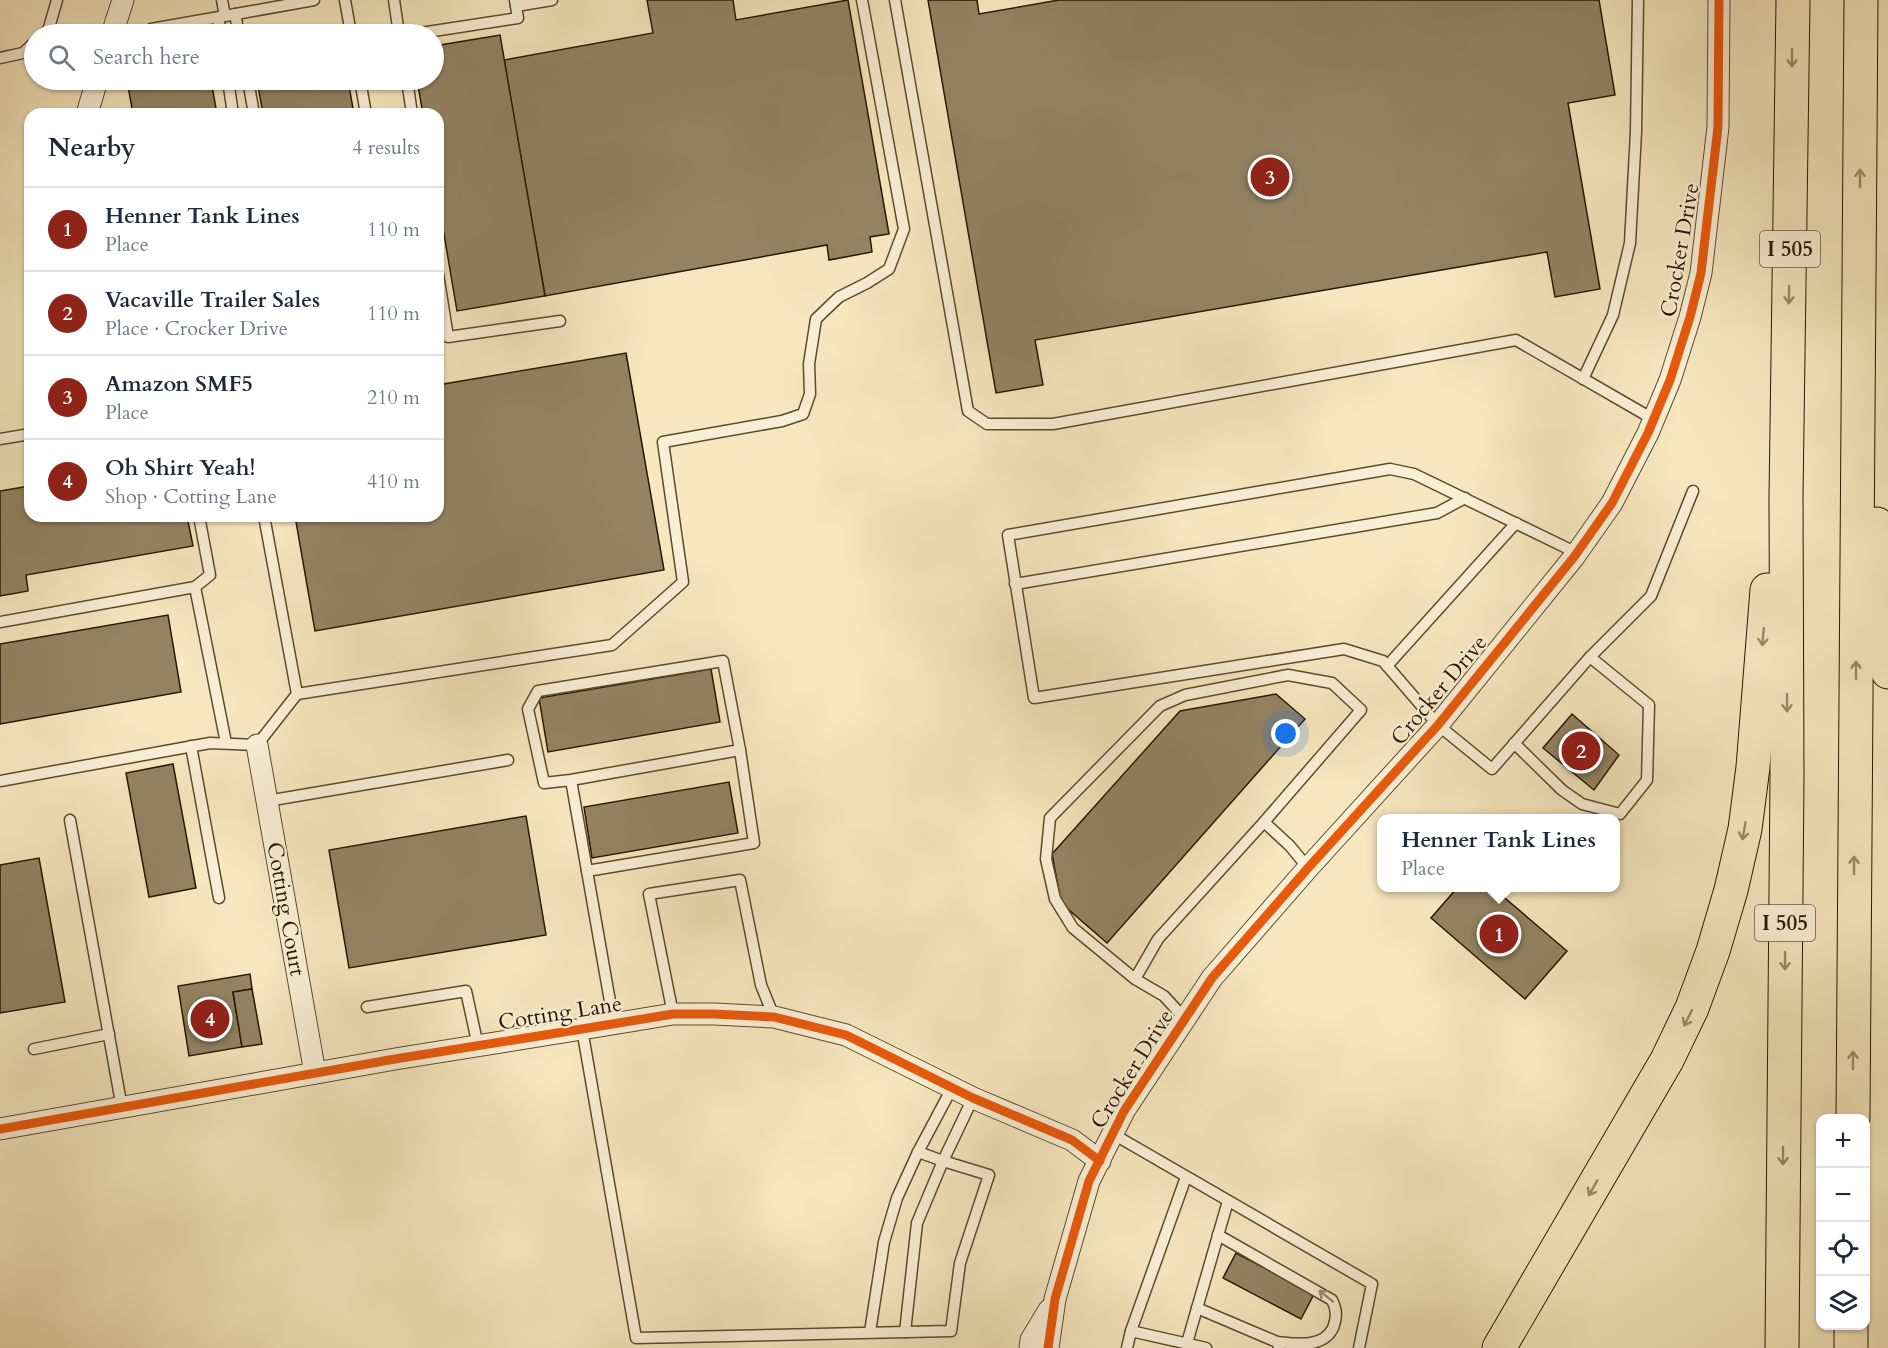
<!DOCTYPE html>
<meta charset="utf-8">
<style>
:root{--surface:#fff;--page:#f6f6f7;--text:#1f2937;--muted:#747a83;--line:#e0e1e3;--accent:#8f2418}
body{margin:0;font-family:Cardo,serif;background:var(--page);color:var(--text)}
.controls{position:absolute;right:18px;bottom:18px;display:grid;overflow:hidden;border-radius:12px;box-shadow:0 2px 4px #0004}
.controls button{width:54px;height:54px;display:grid;place-items:center;padding:0;border:0;border-bottom:2px solid var(--line);background:var(--surface);color:var(--text);font:30px sans-serif}
.you{position:absolute;left:1286px;top:734px;width:21px;height:21px;margin:-15px;border:4px solid #fff;border-radius:50%;background:#1a73e8;box-shadow:0 0 0 9px #1a73e833}
.badge{display:grid;place-items:center;width:39px;height:39px;border-radius:50%;background:var(--accent);color:#fff;font-size:20px;font-weight:700}
.pin{position:absolute;translate:-50% -50%;border:3px solid #fff;box-shadow:0 2px 6px #0006}
.popup{position:absolute;left:1377px;top:814px;width:243px;height:78px;box-sizing:border-box;display:grid;place-content:center;border-radius:12px;background:var(--surface);filter:drop-shadow(0 2px 4px #0005);font-size:20px;white-space:nowrap;color:var(--muted)}
.popup b{font-size:22px;color:var(--text)}
.popup::after{content:'';position:absolute;left:50%;top:100%;margin-left:-12px;border:12px solid transparent;border-top-color:var(--surface)}
.list{margin:0;padding:0;list-style:none}
h2{display:flex;justify-content:space-between;align-items:center;height:78px;margin:0;padding:0 24px;font-size:26px}
h2 small{font-size:20px;font-weight:400;color:var(--muted)}
.list li{display:grid;grid-template-columns:39px 1fr auto;gap:18px;align-items:center;box-sizing:border-box;height:84px;padding:0 24px;border-top:2px solid var(--line)}
.list b{display:block;font-size:22px;white-space:nowrap}
.list p{margin:0;font-size:20px;white-space:nowrap;color:var(--muted)}
.list em{font-size:20px;font-style:normal;color:var(--muted)}
.icon{flex:none;width:33px;height:33px;fill:none;stroke:currentColor;stroke-width:2;stroke-linecap:round;stroke-linejoin:round}
.map{position:relative;flex:none;width:1888px;height:1348px;overflow:hidden}
.search{position:absolute;background:var(--surface);box-shadow:0 2px 4px #0004;left:24px;top:24px;width:420px;height:66px;display:flex;align-items:center;gap:15px;box-sizing:border-box;padding:0 21px;border-radius:33px;color:var(--muted);font-size:22px}
.panel{position:absolute;background:var(--surface);box-shadow:0 2px 4px #0004;left:24px;top:108px;width:420px;height:414px;border-radius:18px}
.map>svg:first-child{display:block}
</style>
<div class="map">
<svg width="1888" height="1348" viewBox="0 0 1888 1348">
<rect width="100%" height="100%" fill="#f6e7be"/>
<filter id="stains"><feTurbulence type="fractalNoise" baseFrequency=".00333" numOctaves="4"/><feColorMatrix values="0 0 0 0 .2 0 0 0 0 .09 0 0 0 0 .02 0 0 0 .5 -.17"/></filter>
<radialGradient id="worn" r=".72"><stop offset=".6" stop-color="#630" stop-opacity="0"/><stop offset="1" stop-color="#630" stop-opacity=".3"/></radialGradient>
<!-- building -->
<g fill="#938363" stroke="#271700" stroke-width="1.5">
<path d="M 647,0 L 733,0 L 736,20 L 848,0 L 889,234 L 870,237 L 872,252 L 829,260 L 827,245 L 545,296 L 504,60 L 653,33 Z"/>
<path d="M 928,0 L 977,0 L 979,14 L 1059,0 L 1599,0 L 1615,95 L 1568,103 L 1600,289 L 1555,297 L 1547,252 L 1035,340 L 1043,385 L 996,393 Z"/>
<path d="M 500,35 L 545,296 L 457,311 L 438,199 L 438,114 L 423,114 L 417,80 L 434,80 L 434,46 Z"/>
<path d="M 160,80 L 211,80 L 217,114 L 133,114 L 128,86 Z"/>
<path d="M 257,80 L 348,80 L 354,114 L 263,114 Z"/>
<path d="M 626,353 L 664,570 L 315,631 L 295,516 L 438,516 L 438,385 Z"/>
<path d="M 30,486 L 30,516 L 187,516 L 193,546 L 26,575 L 28,591 L 0,596 L 0,491 Z"/>
<path d="M 168,615 L 181,692 L 0,724 L 0,644 Z"/>
<path d="M 711,669 L 720,722 L 548,752 L 539,698 Z"/>
<path d="M 1276,694 L 1305,719 L 1107,943 L 1061,903 L 1052,854 L 1180,711 Z"/>
<path d="M 1572,714 L 1619,755 L 1594,790 L 1543,748 Z"/>
<path d="M 173,764 L 196,888 L 149,897 L 126,773 Z"/>
<path d="M 729,782 L 738,833 L 592,858 L 584,807 Z"/>
<path d="M 526,816 L 546,935 L 349,968 L 329,850 Z"/>
<path d="M 39,858 L 65,1002 L 0,1013 L 0,865 Z"/>
<path d="M 1457,888 L 1493,888 L 1567,951 L 1525,999 L 1431,918 Z"/>
<path d="M 250,974 L 252,989 L 233,992 L 242,1047 L 189,1056 L 178,986 Z"/>
<path d="M 252,989 L 262,1044 L 242,1047 L 233,992 Z"/>
<path d="M 1236,1253 L 1314,1294 L 1301,1319 L 1223,1278 Z"/>
</g>
<g fill="none" stroke-linecap="round" stroke-linejoin="round">
<defs>
<g id="lane">
<path d="M 345,0 L 351,34"/>
<path d="M 394,0 L 399,34"/>
<path d="M 895,0 L 968,411 L 987,424 L 1053,424 L 1516,340 L 1653,419"/>
<path d="M 516,6 L 552,0"/>
<path d="M 235,14 L 239,34"/>
<path d="M 225,16 L 314,0"/>
<path d="M 218,18 L 221,34"/>
<path d="M 151,29 L 225,16 L 222,0"/>
<path d="M 44,34 L 48,31 L 57,0"/>
<path d="M 414,34 L 518,18 L 515,0"/>
<path d="M 0,58 L 23,53 L 34,43"/>
<path d="M 228,80 L 233,114"/>
<path d="M 248,80 L 254,114"/>
<path d="M 360,80 L 366,114"/>
<path d="M 407,80 L 412,114"/>
<path d="M 438,274 L 448,337 L 560,321"/>
<path d="M 1583,379 L 1613,315 L 1630,243 L 1636,132 L 1638,0"/>
<path d="M 0,439 L 30,434"/>
<path d="M 199,516 L 210,575 L 195,587 L 226,743"/>
<path d="M 1015,584 L 1437,513 L 1465,498"/>
<path d="M 0,622 L 195,587"/>
<path d="M 1590,657 L 1651,596 L 1693,491"/>
<path d="M 1387,666 L 1516,523"/>
<path d="M 297,694 L 612,645 L 683,582 L 663,442 L 782,421 L 803,414 L 810,394 L 809,364 L 816,319 L 839,297 L 867,283 L 889,269 L 904,229 L 862,0"/>
<path d="M 1514,743 L 1562,790 L 1582,804 L 1620,814 L 1647,780 L 1649,705 L 1590,657 L 1492,769 L 1438,725 L 1383,661 L 1344,649 L 1034,698 L 1008,535 L 1390,469 L 1414,474 L 1577,553"/>
<path d="M 191,746 L 219,898"/>
<path d="M 571,780 L 544,783 L 528,709 L 538,691 L 723,661 L 740,750 L 571,780 L 614,1024"/>
<path d="M 0,781 L 210,743 L 257,745 L 297,694 L 264,516"/>
<path d="M 267,801 L 508,760"/>
<path d="M 70,820 L 122,1108"/>
<path d="M 1264,822 L 1290,846 L 1308,868"/>
<path d="M 587,871 L 754,843 L 740,750"/>
<path d="M 1135,979 L 1158,939 L 1264,822 L 1361,710 L 1332,683 L 1288,675 L 1185,695 L 1160,706 L 1050,818 L 1046,859 L 1055,899 L 1073,928 L 1135,979 L 1164,996 L 1185,1019"/>
<path d="M 367,1007 L 466,991 L 478,1046"/>
<path d="M 673,1014 L 649,894 L 740,880 L 761,985 L 774,1017"/>
<path d="M 582,1029 L 636,1338 L 951,1331 L 960,1263 L 989,1175 L 943,1161 L 973,1098"/>
<path d="M 34,1049 L 109,1034"/>
<path d="M 1113,1134 L 1372,1284 L 1359,1348"/>
<path d="M 1186,1177 L 1131,1331 L 1206,1348"/>
<path d="M 1218,1235 L 1332,1300 C 1337,1310 1337,1317 1333,1328 C 1323,1348 1298,1344 1277,1342"/>
<path d="M 1197,1308 L 1277,1342 L 1279,1347"/>
<path d="M 870,1332 L 884,1242 L 897,1198 L 918,1152"/>
<path d="M 905,1332 L 917,1223 L 943,1161 L 918,1152 L 952,1088"/>
<path d="M 1187,1343 L 1228,1201"/>
<path d="M 1127,1348 L 1131,1331"/>
</g>
<g id="street">
<path d="M 112,34 L 123,0"/>
<path d="M 87,114 L 97,80"/>
<path d="M 257,745 L 315,1073"/>
<path d="M 0,1129 L 395,1059 L 582,1029 L 673,1014 L 714,1014 L 774,1017 L 846,1035 L 973,1098 L 1072,1140 L 1100,1161"/>
<path d="M 1030,1348 L 1031,1340 L 1049,1310"/>
<path d="M 1048,1348 L 1055,1299 L 1089,1181 L 1124,1111 L 1212,978 L 1308,868 L 1438,725 L 1574,557 L 1612,503 L 1648,433 L 1670,380 L 1690,317 L 1701,273 L 1718,127 L 1719,0"/>
</g>
<g id="highway">
<path d="M 1877,524 L 1883,628 L 1888,672"/>
<path d="M 1853,1118 L 1861,0"/>
<path d="M 1499,1348 L 1667,1060 L 1692,1008 L 1713,951 L 1731,890 L 1745,829 L 1753,767 L 1767,590"/>
<path d="M 1782,1348 L 1787,776 L 1786,497 L 1793,0"/>
<path d="M 1851,1348 L 1851,1326"/>
</g>
</defs>
<!-- lane casing -->
<use href="#lane" stroke="#5b4b30" stroke-width="13"/>
<!-- street casing -->
<use href="#street" stroke="#5b4b30" stroke-width="23"/>
<!-- highway casing -->
<use href="#highway" stroke="#271700" stroke-width="35"/>
<!-- lane -->
<use href="#lane" stroke="#f9efd5" stroke-width="10"/>
<!-- street -->
<use href="#street" stroke="#f9efd5" stroke-width="21"/>
<!-- highway -->
<use href="#highway" stroke="#f6e7be" stroke-width="33"/>
<defs>
<g id="cycleway">
<path d="M 0,1129 L 395,1059 L 582,1029 L 673,1014 L 714,1014 L 774,1017 L 846,1035 L 973,1098 L 1072,1140 L 1100,1161"/>
<path d="M 1048,1348 L 1055,1299 L 1089,1181 L 1124,1111 L 1212,978 L 1308,868 L 1438,725 L 1574,557 L 1612,503 L 1648,433 L 1670,380 L 1690,317 L 1701,273 L 1718,127 L 1719,0"/>
</g>
</defs>
<!-- cycleway casing -->
<use href="#cycleway" stroke="#f9efd5" stroke-width="13"/>
<!-- cycleway -->
<use href="#cycleway" stroke="#e8590c" stroke-width="9"/>
</g>
<!-- one-way arrows -->
<defs><path id="oneway-shaft" d="M-6 0H5M1.5-3L5.5 0L1.5 3" fill="none" stroke-width="1.6" stroke-linecap="round" stroke-linejoin="round" transform="scale(1.5)"/></defs>
<g stroke="#998968">
<use href="#oneway-shaft" transform="translate(1792 58) rotate(90)"/>
<use href="#oneway-shaft" transform="translate(1860 178) rotate(-90)"/>
<use href="#oneway-shaft" transform="translate(1789 295) rotate(91)"/>
<use href="#oneway-shaft" transform="translate(1763 637) rotate(95)"/>
<use href="#oneway-shaft" transform="translate(1856 670) rotate(-90)"/>
<use href="#oneway-shaft" transform="translate(1787 703) rotate(90)"/>
<use href="#oneway-shaft" transform="translate(1744 831) rotate(100)"/>
<use href="#oneway-shaft" transform="translate(1854 865) rotate(-90)"/>
<use href="#oneway-shaft" transform="translate(1785 961) rotate(90)"/>
<use href="#oneway-shaft" transform="translate(1688 1018) rotate(116)"/>
<use href="#oneway-shaft" transform="translate(1853 1060) rotate(-90)"/>
<use href="#oneway-shaft" transform="translate(1783 1156) rotate(90)"/>
<use href="#oneway-shaft" transform="translate(1593 1188) rotate(120)"/>
</g>
<use stroke="#9a8e75" href="#oneway-shaft" transform="translate(1326 1296) rotate(-141)"/>
<g text-anchor="middle" dominant-baseline="central" stroke-width="4.5" stroke-linejoin="round" paint-order="stroke">
<!-- shield labels -->
<g fill="#f9efd5" stroke="#665840" stroke-width="1.5">
<rect x="1760" y="231" width="60" height="36" rx="4.5"/>
<rect x="1755" y="905" width="60" height="36" rx="4.5"/>
</g>
<g font-size="21" font-weight="bold" fill="#271700">
<text x="1790" y="249">I 505</text>
<text x="1785" y="923">I 505</text>
</g>
<!-- street labels -->
<g font-size="22" fill="#271700" stroke="#f9efd5">
<text transform="translate(1680 250) rotate(-80)">Crocker Drive</text>
<text transform="translate(1439 690) rotate(-50)">Crocker Drive</text>
<text transform="translate(286 909) rotate(80)">Cotting Court</text>
<text transform="translate(560 1013) rotate(-9)">Cotting Lane</text>
<text transform="translate(1132 1069) rotate(-58)">Crocker Drive</text>
</g>
</g>
<rect width="100%" height="100%" filter="url(#stains)"/>
<rect width="100%" height="100%" fill="url(#worn)"/>
</svg>
<div class="controls">
<button>+</button>
<button>−</button>
<button><svg class="icon" aria-label="locate" viewBox="0 0 24 24"><circle cx="12" cy="12" r="6"/><path d="M12 2v4M12 18v4M2 12h4M18 12h4"/></svg></button>
<button><svg class="icon" aria-label="layers" viewBox="0 0 24 24"><path d="M12 4l9 5-9 5-9-5zM3 14l9 5 9-5"/></svg></button>
</div>
<div class="you"></div>
<div class="pin badge" style="left:1499px;top:934px">1</div>
<div class="popup"><b>Henner Tank Lines</b>Place</div>
<div class="pin badge" style="left:1581px;top:751px">2</div>
<div class="pin badge" style="left:1270px;top:177px">3</div>
<div class="pin badge" style="left:210px;top:1019px">4</div>
<div class="search"><svg class="icon" aria-label="search" viewBox="0 0 24 24"><circle cx="10" cy="10" r="6"/><path d="M15 15l6 6"/></svg>Search here</div>
<section class="panel">
<h2>Nearby<small>4 results</small></h2>
<ul class="list">
<li><span class="badge">1</span><div><b>Henner Tank Lines</b><p>Place</p></div><em>110 m</em></li>
<li><span class="badge">2</span><div><b>Vacaville Trailer Sales</b><p>Place · Crocker Drive</p></div><em>110 m</em></li>
<li><span class="badge">3</span><div><b>Amazon SMF5</b><p>Place</p></div><em>210 m</em></li>
<li><span class="badge">4</span><div><b>Oh Shirt Yeah!</b><p>Shop · Cotting Lane</p></div><em>410 m</em></li>
</ul>
</section>
</div>
